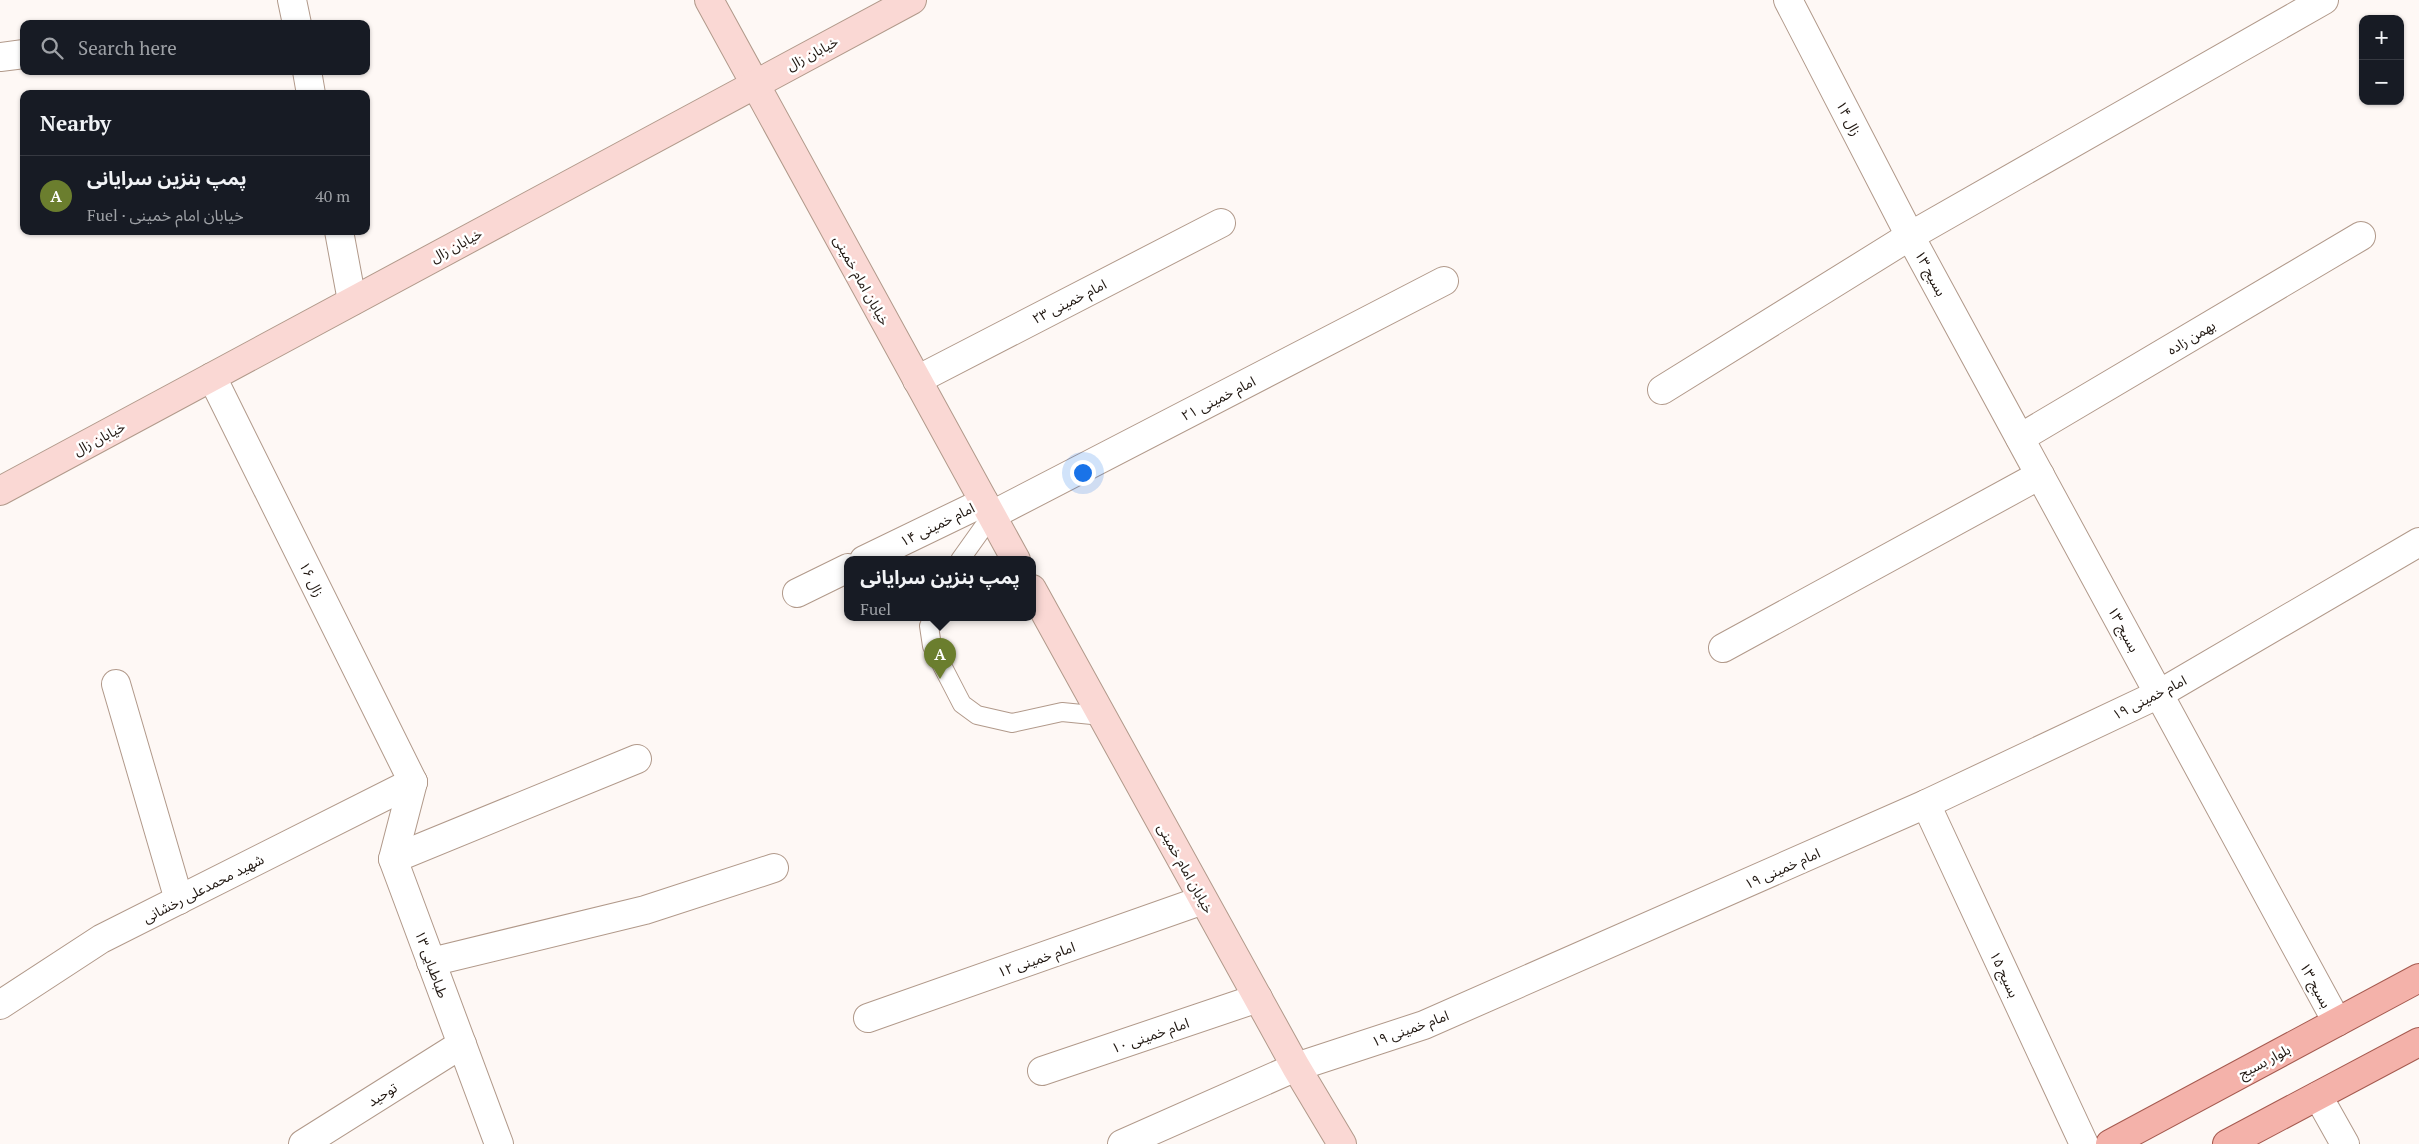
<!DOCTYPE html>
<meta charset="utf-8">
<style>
:root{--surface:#171b24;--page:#242831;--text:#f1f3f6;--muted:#9ea1a6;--line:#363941;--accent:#6b7e2e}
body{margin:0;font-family:"PT Serif","Noto Sans Arabic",serif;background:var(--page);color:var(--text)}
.controls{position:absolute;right:15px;top:15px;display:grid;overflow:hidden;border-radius:10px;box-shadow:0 1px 4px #0004}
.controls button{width:45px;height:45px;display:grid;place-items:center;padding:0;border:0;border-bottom:1px solid var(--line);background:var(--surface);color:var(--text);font:25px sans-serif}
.you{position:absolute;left:1082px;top:472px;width:18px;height:18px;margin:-12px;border:4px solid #fff;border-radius:50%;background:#1a73e8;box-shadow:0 0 0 8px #1a73e833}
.badge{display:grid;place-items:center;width:32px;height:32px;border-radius:50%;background:var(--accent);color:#fff;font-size:16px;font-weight:700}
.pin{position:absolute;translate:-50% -41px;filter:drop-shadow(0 1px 2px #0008)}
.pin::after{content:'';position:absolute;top:26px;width:18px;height:15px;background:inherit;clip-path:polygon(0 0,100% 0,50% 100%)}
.popup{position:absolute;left:844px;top:556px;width:192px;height:65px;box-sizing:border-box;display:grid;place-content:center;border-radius:10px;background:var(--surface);filter:drop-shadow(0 1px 4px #0005);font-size:16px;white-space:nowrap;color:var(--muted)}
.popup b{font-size:19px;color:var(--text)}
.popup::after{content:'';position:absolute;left:50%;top:100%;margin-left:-10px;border:10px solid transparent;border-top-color:var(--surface)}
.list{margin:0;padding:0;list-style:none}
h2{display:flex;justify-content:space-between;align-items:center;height:65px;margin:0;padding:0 20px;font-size:21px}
h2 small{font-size:16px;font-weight:400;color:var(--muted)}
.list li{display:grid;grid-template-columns:32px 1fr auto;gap:15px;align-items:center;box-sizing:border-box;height:80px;padding:0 20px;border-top:1px solid var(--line)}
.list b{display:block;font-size:19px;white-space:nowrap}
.list p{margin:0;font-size:16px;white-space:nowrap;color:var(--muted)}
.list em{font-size:16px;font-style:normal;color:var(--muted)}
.icon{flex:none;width:28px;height:28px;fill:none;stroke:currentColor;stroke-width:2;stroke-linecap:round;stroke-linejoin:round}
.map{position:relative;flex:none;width:2419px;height:1144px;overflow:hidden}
.search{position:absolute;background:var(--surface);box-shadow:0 1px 4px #0004;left:20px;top:20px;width:350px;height:55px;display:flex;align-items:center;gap:12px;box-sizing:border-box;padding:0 18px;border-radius:10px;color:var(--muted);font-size:19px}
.panel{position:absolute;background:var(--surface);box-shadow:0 1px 4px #0004;left:20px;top:90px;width:350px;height:145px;border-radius:10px}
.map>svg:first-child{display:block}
</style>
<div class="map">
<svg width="2419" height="1144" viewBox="0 0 2419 1144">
<rect width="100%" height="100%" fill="#fef8f5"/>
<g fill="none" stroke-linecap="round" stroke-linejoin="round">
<defs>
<g id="lane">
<path d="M 960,560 L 992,515"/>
<path d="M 933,618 L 929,626 L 932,646 L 962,704 L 977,715 L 1012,723 L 1062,712 L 1102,716"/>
</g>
<g id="street">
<path d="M 292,0 L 297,24"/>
<path d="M 1788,0 L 1910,236 L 2337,1022"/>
<path d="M 0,57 L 24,54"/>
<path d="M 307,71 L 311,94"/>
<path d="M 339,231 L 352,301"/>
<path d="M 212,377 L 413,782"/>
<path d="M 917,380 L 1221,223"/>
<path d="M 1662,390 L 1910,236 L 2324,0"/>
<path d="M 2020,438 L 2361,236"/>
<path d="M 992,515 L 1444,281"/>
<path d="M 864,560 L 984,502"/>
<path d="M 797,593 L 848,568"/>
<path d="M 1723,648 L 2040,475"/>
<path d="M 116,684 L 179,900"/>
<path d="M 413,782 L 393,859 L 499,1144"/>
<path d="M 1926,804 L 2084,1144"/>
<path d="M 393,859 L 637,759"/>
<path d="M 431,962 L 645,910 L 774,868"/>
<path d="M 0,1005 L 101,939 L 413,782"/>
<path d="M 868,1018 L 1203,900"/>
<path d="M 1042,1071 L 1258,998"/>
<path d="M 2318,1096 L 2345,1144"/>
<path d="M 303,1144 L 462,1044"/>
<path d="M 1122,1144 L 1296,1067 L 1424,1025 L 1926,804 L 2159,694 L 2419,542"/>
</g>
<g id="secondary">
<path d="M 709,0 L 1016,560"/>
<path d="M 0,491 L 912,0"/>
<path d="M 1032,589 L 1296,1067 L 1342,1144"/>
</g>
<g id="primary">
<path d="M 2110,1144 L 2419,978"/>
<path d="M 2227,1144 L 2419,1042"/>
</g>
</defs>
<!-- lane casing -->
<use href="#lane" stroke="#b1998a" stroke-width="20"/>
<!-- street casing -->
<use href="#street" stroke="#b1998a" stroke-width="30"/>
<!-- secondary casing -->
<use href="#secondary" stroke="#b1998a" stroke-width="30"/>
<!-- primary casing -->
<use href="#primary" stroke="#a55a4f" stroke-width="30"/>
<!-- lane -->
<use href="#lane" stroke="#fff" stroke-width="18"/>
<!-- street -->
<use href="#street" stroke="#fff" stroke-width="28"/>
<!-- secondary -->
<use href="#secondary" stroke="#fad8d4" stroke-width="28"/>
<!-- primary -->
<use href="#primary" stroke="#f4b2aa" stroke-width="28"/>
</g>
<g text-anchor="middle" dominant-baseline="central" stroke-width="5" stroke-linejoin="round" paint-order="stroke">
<!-- street labels -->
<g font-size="14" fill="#1f1610" stroke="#fff">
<text transform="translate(812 53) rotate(-28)">خیابان زال</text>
<text transform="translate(1849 118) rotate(63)">زال ۱۴</text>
<text transform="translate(456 245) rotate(-28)">خیابان زال</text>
<text transform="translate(1931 273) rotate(62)">بسیج ۱۳</text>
<text transform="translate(862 280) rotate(61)">خیابان امام خمینی</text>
<text transform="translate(1069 301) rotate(-27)">امام خمینی ۲۳</text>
<text transform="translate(2191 337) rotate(-31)">بهمن زاده</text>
<text transform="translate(1218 398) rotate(-27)">امام خمینی ۲۱</text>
<text transform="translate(99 438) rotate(-28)">خیابان زال</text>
<text transform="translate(937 524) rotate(-26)">امام خمینی ۱۴</text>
<text transform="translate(312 579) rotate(64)">زال ۱۶</text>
<text transform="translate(2124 629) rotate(62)">بسیج ۱۳</text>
<text transform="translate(2149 697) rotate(-27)">امام خمینی ۱۹</text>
<text transform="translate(1186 868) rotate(61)">خیابان امام خمینی</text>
<text transform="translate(1782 868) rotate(-24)">امام خمینی ۱۹</text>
<text transform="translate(203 888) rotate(-27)">شهید محمدعلی رخشانی</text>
<text transform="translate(1036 959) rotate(-19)">امام خمینی ۱۲</text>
<text transform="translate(432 964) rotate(70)">طباطبایی ۱۳</text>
<text transform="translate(2005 974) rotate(65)">بسیج ۱۵</text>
<text transform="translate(2316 985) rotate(62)">بسیج ۱۳</text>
<text transform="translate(1410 1028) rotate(-20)">امام خمینی ۱۹</text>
<text transform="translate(1150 1035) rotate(-19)">امام خمینی ۱۰</text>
<text transform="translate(2264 1061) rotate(-28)">بلوار بسیج</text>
<text transform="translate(382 1094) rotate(-32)">توحید</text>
</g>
</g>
</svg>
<div class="controls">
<button>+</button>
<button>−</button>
</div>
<div class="you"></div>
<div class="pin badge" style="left:940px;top:679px">A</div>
<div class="popup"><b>پمپ بنزین سرایانی</b>Fuel</div>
<div class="search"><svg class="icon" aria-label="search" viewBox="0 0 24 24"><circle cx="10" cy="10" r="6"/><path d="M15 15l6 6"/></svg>Search here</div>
<section class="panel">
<h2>Nearby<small></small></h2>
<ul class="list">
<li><span class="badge">A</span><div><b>پمپ بنزین سرایانی</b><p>Fuel · خیابان امام خمینی</p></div><em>40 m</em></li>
</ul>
</section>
</div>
